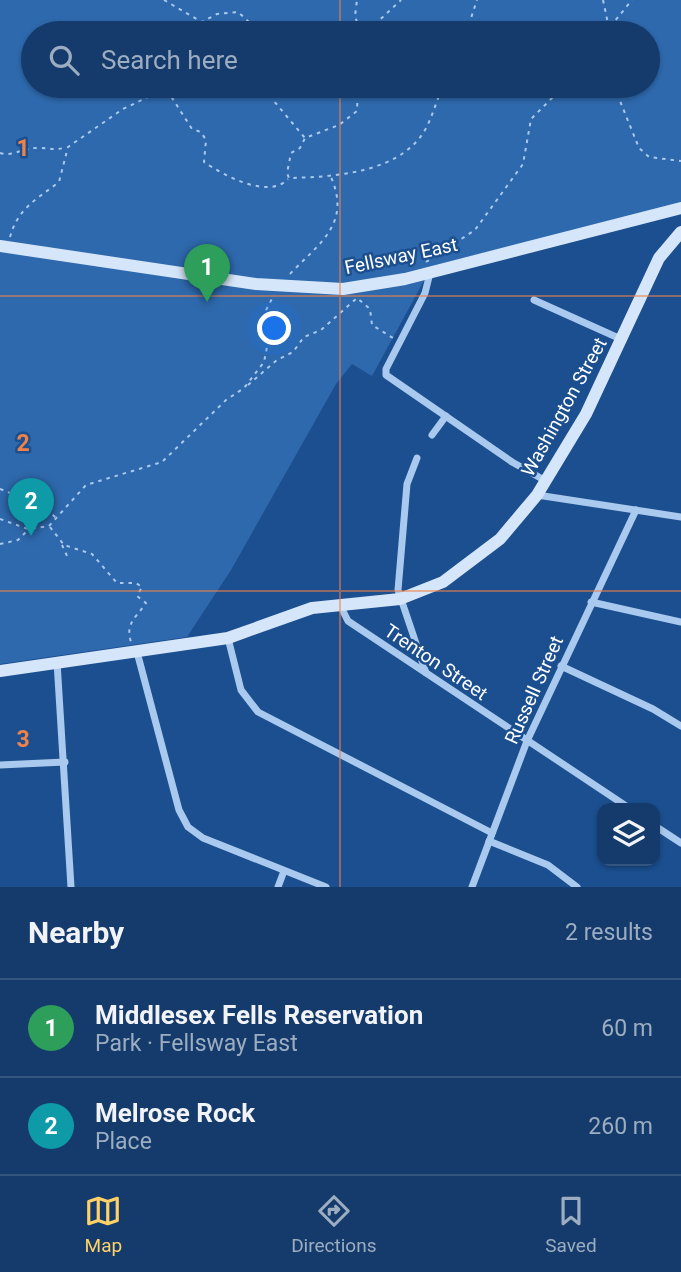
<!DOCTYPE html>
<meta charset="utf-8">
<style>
:root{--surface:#143b6b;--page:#1d4271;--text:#f1f3f6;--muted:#9dadc1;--line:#33557e;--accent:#ffd166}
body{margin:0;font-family:Roboto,sans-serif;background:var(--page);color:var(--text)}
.controls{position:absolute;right:21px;bottom:21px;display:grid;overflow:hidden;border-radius:14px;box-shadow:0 2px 5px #0004}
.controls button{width:63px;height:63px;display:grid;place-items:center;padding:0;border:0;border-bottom:2px solid var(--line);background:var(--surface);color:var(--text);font:35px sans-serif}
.you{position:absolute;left:275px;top:329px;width:24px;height:24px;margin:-18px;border:5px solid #fff;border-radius:50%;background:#1a73e8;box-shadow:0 0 0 10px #1a73e833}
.badge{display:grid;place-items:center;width:46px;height:46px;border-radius:50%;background:var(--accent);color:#fff;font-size:23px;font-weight:700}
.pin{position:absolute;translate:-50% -58px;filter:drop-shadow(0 2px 4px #0008)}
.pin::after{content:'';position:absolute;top:37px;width:24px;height:21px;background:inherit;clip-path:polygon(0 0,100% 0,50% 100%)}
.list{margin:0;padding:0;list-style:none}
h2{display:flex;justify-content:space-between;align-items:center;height:91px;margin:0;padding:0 28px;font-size:30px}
h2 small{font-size:23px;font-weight:400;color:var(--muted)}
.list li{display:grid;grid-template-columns:46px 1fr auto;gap:21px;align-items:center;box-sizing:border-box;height:98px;padding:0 28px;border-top:2px solid var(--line)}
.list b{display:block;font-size:26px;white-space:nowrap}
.list p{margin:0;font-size:23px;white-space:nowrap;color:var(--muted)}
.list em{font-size:23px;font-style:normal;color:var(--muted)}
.icon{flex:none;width:38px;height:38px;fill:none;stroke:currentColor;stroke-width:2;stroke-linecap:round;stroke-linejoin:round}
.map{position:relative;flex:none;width:681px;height:887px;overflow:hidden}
.search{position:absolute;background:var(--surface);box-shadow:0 2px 5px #0004;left:21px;right:21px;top:21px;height:77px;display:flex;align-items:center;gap:18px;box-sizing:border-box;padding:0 24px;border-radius:38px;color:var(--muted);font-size:26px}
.sheet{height:287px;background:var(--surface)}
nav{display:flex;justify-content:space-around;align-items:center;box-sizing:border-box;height:98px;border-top:2px solid var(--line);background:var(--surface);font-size:19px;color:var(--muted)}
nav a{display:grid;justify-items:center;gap:4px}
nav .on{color:var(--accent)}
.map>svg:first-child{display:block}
</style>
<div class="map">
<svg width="681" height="887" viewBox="0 0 681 887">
<rect width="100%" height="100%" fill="#1b4f8f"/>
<!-- green -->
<path fill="#2e69ad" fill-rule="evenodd" d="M 0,0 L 681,0 L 681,203 L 432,266 L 372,376 L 352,364 L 336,384 L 231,570 L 187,637 L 0,664 ZM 33,33 L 648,33 L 648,86 L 33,86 Z"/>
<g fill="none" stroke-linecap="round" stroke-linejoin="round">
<!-- path -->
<g stroke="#a9c9ee" stroke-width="2" stroke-dasharray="3.5 5" stroke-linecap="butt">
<path d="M 164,0 L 202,22 L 217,14 L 238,12 L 248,21 L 252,33"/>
<path d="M 603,0 L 610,33"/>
<path d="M 202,23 L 204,33"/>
<path d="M 310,33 L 360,31 L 355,16 L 357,0"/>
<path d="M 360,33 L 371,28 L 401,0"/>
<path d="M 466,33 L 477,0"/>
<path d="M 605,33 L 632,0"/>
<path d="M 270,86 L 273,100 L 305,138"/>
<path d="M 358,86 L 357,111 L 339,125 L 305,138 L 300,148 L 291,153 L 287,173 L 289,178 C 334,177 400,173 425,130 C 433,116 436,100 444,86"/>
<path d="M 614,86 L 639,148 L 649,157 L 681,161"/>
<path d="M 167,90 L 192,129 L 201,132 L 206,140 L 204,162 C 223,175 269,200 288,179"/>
<path d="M 0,153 C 14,157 24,147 39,148 C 50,148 55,151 67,147"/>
<path d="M 10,237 C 18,208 37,199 59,182 L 68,147 L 123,109 L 171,86"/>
<path d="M 426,262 L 475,230 L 523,164 L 531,119 L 564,86"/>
<path d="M 290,274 C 318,244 353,224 330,175"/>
<path d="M 248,385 L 277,360 L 293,352 L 304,337 L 321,330 L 357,298 L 370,309 L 372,325 L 393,338"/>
<path d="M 0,489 L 44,506 L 56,518"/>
<path d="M 0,519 L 28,529 L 49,526 L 86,485 L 162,462 L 226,400 L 244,388 L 264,362 L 269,337 L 264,314 L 274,295"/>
<path d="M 50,527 L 64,545 L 92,554 L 117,583 L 136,583 L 142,587 L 137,596 L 146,603 C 136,618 125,623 131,642"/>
<path d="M 0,544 L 18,540 L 28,530"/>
<path d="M 62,545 L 68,558"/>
</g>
<!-- minor -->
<g stroke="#a9c9ee" stroke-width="7">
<path d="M 430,273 L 425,293 L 386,369 L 386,375 L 512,462 L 546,481"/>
<path d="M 534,300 L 623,340"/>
<path d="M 432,435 L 446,416"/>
<path d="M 417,458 L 407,484 L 398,590 L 426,673"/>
<path d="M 537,495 L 681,517"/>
<path d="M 591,602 L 681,622"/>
<path d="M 340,605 L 348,621 L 629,808"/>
<path d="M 228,638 L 241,690 L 258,712 L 492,833"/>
<path d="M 137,652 L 179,810 L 188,827 L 203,838 L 326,887"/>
<path d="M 57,662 L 71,887"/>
<path d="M 561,666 L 653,709 L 681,726"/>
<path d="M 0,765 L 65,762"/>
<path d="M 655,826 L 681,843"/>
<path d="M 489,841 L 548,865 L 577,887"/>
<path d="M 278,887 L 284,871"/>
<path d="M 472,887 L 527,741 L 636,510"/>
</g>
<!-- secondary -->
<g stroke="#d6e6fa" stroke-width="12">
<path d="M 0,246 L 256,284 L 343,289 L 405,279 L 681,208"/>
<path d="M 0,671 L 228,638 L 312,608 L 400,599 L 443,582 L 500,539 L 537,495 L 586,414 L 659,258 L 681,232"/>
</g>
</g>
<!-- grid -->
<path fill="none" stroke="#ee8249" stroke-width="2" stroke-opacity="0.55" d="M 340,0 L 340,33M 340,86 L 340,887M 0,296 L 681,296M 0,591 L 681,591"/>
<g text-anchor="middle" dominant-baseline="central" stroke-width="5" stroke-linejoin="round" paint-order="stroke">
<!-- street labels -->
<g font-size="19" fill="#fff" stroke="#1b4f8f">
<text transform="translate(401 256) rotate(-12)">Fellsway East</text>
<text transform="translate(564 407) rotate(-61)">Washington Street</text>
<text transform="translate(436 662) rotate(34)">Trenton Street</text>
<text transform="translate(534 690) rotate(-66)">Russell Street</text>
</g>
</g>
<g font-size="23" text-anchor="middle" font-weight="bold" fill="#ee8249" stroke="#1b4f8f" stroke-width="5" stroke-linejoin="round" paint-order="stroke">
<text x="23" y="156">1</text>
<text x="23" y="451">2</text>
<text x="23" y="747">3</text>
</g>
</svg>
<div class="controls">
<button><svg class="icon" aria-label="layers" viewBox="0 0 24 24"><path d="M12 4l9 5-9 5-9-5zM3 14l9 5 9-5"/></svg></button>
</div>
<div class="you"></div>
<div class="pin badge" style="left:207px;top:302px;background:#2e9e5b">1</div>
<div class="pin badge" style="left:31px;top:536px;background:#0f9aa8">2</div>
<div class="search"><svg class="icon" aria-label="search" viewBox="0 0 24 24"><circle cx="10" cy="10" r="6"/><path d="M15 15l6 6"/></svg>Search here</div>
</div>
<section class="sheet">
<h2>Nearby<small>2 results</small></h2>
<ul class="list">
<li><span class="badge" style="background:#2e9e5b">1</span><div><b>Middlesex Fells Reservation</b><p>Park · Fellsway East</p></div><em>60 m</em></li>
<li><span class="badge" style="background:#0f9aa8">2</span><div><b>Melrose Rock</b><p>Place</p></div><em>260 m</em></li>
</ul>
</section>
<nav>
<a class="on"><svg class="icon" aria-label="map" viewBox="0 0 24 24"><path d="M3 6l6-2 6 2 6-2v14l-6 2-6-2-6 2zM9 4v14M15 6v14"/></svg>Map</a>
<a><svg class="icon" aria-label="directions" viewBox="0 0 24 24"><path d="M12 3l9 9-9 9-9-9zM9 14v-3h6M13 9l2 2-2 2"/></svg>Directions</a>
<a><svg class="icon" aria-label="saved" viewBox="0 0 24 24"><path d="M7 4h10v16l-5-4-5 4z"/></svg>Saved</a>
</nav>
